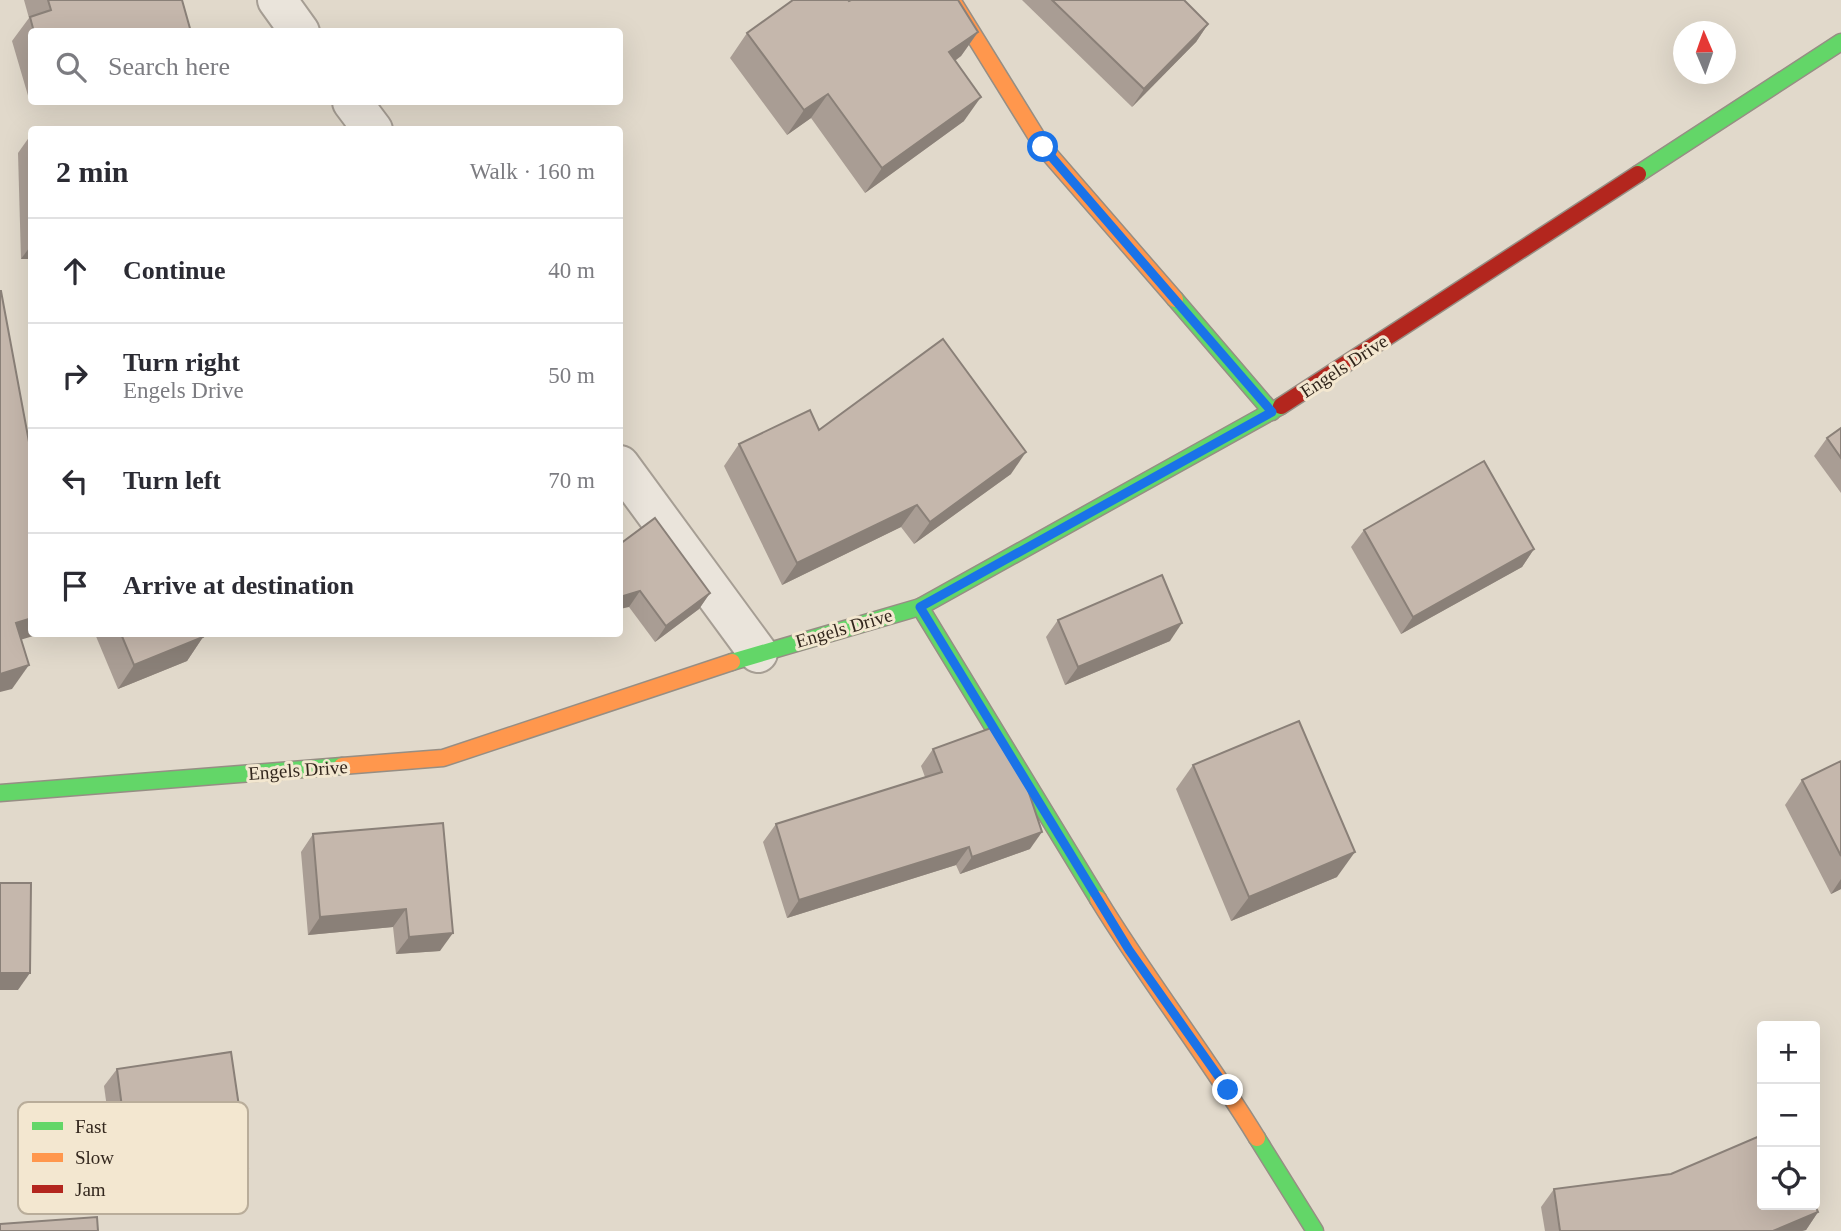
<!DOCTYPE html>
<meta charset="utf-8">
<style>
:root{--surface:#fff;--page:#f7f7f7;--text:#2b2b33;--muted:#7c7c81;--line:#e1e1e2}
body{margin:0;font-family:"Times New Roman",serif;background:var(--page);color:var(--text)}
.controls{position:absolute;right:21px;bottom:21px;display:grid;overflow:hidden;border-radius:7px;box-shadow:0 7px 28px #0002}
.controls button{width:63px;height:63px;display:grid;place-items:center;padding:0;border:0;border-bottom:2px solid var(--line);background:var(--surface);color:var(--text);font:35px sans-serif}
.compass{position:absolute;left:1673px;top:21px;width:63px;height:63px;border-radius:50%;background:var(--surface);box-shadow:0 7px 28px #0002;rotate:358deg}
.stop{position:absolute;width:21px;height:21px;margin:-16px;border:5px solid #1a73e8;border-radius:50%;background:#fff}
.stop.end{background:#1a73e8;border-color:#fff;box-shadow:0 2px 7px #0008}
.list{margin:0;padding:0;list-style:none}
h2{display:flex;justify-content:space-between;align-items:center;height:91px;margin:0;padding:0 28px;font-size:30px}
h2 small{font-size:23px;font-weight:400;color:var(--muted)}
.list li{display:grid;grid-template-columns:46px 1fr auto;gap:21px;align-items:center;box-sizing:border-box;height:105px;padding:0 28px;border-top:2px solid var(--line)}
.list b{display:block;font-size:26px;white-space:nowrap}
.list p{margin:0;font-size:23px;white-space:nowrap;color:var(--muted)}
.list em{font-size:23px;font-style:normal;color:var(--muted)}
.icon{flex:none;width:38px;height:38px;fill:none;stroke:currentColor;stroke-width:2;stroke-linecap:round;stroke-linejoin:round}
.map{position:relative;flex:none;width:1841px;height:1231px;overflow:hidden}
.search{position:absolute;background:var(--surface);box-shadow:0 7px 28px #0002;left:28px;top:28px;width:595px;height:77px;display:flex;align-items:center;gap:18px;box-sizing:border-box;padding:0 24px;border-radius:7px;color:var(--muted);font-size:26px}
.panel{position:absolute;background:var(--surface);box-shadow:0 7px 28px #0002;left:28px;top:126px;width:595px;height:511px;border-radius:7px}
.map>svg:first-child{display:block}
</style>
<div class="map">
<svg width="1841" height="1231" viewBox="0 0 1841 1231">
<rect width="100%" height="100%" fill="#e1d9cb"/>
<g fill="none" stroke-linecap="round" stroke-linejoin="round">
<defs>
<g id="street">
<path d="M 277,0 L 300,32"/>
<path d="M 352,102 L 373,130"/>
<path d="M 620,465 L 758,653"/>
</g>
<g id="fast">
<path d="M 1638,174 L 1841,42"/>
<path d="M 1175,299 L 1272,412"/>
<path d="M 920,607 L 1098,899"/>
<path d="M 732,662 L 920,607 L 1281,406"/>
<path d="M 0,793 L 342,766"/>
<path d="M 1257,1138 L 1315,1231"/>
</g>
<g id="slow">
<path d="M 952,0 L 1043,147 L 1175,299"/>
<path d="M 342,766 L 443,758 L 732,662"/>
<path d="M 1098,899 C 1148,981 1207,1056 1257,1138"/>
</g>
<path id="jam" d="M 1281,406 L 1638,174"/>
</defs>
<!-- street casing -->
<use href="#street" stroke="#a69e94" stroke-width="42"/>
<!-- fast casing -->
<use href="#fast" stroke="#968e84" stroke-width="19"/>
<!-- slow casing -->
<use href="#slow" stroke="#968e84" stroke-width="19"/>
<!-- jam casing -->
<use href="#jam" stroke="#968e84" stroke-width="19"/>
<!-- street -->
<use href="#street" stroke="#eae4db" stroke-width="38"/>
<!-- fast -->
<use href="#fast" stroke="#63d668" stroke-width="16"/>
<!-- slow -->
<use href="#slow" stroke="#ff974d" stroke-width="16"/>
<!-- jam -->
<use href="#jam" stroke="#b3261e" stroke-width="16"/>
</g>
<!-- wall -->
<g fill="#a99d94">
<path d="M 24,0 L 182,0 L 191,32 L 32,32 L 32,99 L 29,99 L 12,41 L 29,18 Z"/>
<path d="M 1022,0 L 1184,0 L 1208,24 L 1196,42 L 1132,107 Z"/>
<path d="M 849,1 L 978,32 L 961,56 L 955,61 L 964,121 L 865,193 L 811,118 L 787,135 L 730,58 L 747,33 Z"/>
<path d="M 30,136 L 32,136 L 32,259 L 21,259 L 18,153 Z"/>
<path d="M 1841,428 L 1841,493 L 1814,456 L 1827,438 Z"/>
<path d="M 819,430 L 1011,474 L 914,544 L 901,527 L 782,585 L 724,466 L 739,444 Z"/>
<path d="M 1364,530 L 1534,549 L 1522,567 L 1401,634 L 1351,547 Z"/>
<path d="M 620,544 L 710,593 L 699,609 L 655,642 L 629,607 Z"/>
<path d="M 1058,620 L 1170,641 L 1065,685 L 1046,637 Z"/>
<path d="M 95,634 L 202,634 L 203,637 L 187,661 L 118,689 Z"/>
<path d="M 933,749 L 1030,849 L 960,874 L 956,865 L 787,918 L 763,842 L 776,824 L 925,777 L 921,766 Z"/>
<path d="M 1841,761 L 1841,889 L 1831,894 L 1785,805 L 1802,780 Z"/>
<path d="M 1193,765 L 1337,877 L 1231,921 L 1176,789 Z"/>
<path d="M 443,823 L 440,951 L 396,954 L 393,927 L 308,935 L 301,852 L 313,834 Z"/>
<path d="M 117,1069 L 235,1185 L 120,1202 L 104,1086 Z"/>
<path d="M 1554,1189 L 1818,1212 L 1806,1230 L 1802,1231 L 1545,1231 L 1541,1207 Z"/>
</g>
<!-- shaded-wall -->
<g fill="#8a8078">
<path d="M 1208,24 L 1196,42 L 1132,107 L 1144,89 Z"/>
<path d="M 978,32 L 961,56 L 932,77 L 949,52 Z"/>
<path d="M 828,94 L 811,118 L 787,135 L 804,110 Z"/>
<path d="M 981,97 L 964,121 L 865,193 L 882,168 Z"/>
<path d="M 32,244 L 32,259 L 21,259 Z"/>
<path d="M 1026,452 L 1011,474 L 914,544 L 930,522 Z"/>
<path d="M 917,505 L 901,527 L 782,585 L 797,563 Z"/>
<path d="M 1534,549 L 1522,567 L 1401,634 L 1413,617 Z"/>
<path d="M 640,591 L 629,607 L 620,609 L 620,597 Z"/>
<path d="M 710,593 L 699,609 L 655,642 L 666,626 Z"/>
<path d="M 32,618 L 32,634 L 40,634 L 0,646 L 16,623 Z"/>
<path d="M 1182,623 L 1170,641 L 1065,685 L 1078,667 Z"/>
<path d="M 203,637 L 187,661 L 118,689 L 134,665 Z"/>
<path d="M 29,665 L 12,689 L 0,692 L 0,674 Z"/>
<path d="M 1042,832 L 1030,849 L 960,874 L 972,857 Z"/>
<path d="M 969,847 L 956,865 L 787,918 L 799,900 Z"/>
<path d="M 1355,852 L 1337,877 L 1231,921 L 1249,897 Z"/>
<path d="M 1841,879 L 1841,889 L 1831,894 Z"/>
<path d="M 406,909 L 393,927 L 308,935 L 320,917 Z"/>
<path d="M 453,933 L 440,951 L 396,954 L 409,937 Z"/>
<path d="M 0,973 L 30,973 L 18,990 L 0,990 Z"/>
<path d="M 248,1168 L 235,1185 L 120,1202 L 132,1184 Z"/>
<path d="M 1818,1212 L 1806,1230 L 1802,1231 L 1773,1231 Z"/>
</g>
<!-- building -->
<g fill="#c5b7ac" stroke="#8a8078" stroke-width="2">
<path d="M 48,0 L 182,0 L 191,32 L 34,32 L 30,17 L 51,10 Z"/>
<path d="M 793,0 L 848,0 L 849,1 L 851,0 L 958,0 L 978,32 L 949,52 L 981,97 L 882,168 L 828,94 L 804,110 L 747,33 Z"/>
<path d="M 1052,0 L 1184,0 L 1208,24 L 1144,89 Z"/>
<path d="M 30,136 L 32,136 L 32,176 Z"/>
<path d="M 0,291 L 1,291 L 29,442 L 32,450 L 32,618 L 16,623 L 29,665 L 0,674 Z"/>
<path d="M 943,339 L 1026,452 L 930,522 L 917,505 L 797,563 L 739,444 L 810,410 L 819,430 Z"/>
<path d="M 1841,428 L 1841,458 L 1827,438 Z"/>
<path d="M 1484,461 L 1534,549 L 1413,617 L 1364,530 Z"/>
<path d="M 655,518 L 710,593 L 666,626 L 640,591 L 620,597 L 620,544 Z"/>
<path d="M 1162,575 L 1182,623 L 1078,667 L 1058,620 Z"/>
<path d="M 121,634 L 202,634 L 203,637 L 134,665 Z"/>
<path d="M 1299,721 L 1355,852 L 1249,897 L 1193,765 Z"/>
<path d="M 991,728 L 1026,784 L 1042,832 L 972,857 L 969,847 L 799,900 L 776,824 L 942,772 L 933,749 Z"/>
<path d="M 1841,761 L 1841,856 L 1802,780 Z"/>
<path d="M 443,823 L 453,933 L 409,937 L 406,909 L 320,917 L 313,834 Z"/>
<path d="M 0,883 L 31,883 L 30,973 L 0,973 Z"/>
<path d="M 231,1052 L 248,1168 L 132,1184 L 117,1069 Z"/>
<path d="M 1762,1135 L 1762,1205 L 1815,1205 L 1818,1212 L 1773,1231 L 1560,1231 L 1554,1189 L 1671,1174 Z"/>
<path d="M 97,1217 L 98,1231 L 0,1231 L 0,1224 Z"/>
</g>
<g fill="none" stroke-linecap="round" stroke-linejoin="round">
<!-- route -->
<path stroke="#1a73e8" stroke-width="9" d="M 1043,147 L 1272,412 L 920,607 L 1129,950 L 1228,1090"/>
</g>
<g text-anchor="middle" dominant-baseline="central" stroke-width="6" stroke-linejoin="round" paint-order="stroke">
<!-- street labels -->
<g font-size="19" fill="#33271d" stroke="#f3e7d0">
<text transform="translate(1344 366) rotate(-33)">Engels Drive</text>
<text transform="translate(844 628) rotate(-16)">Engels Drive</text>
<text transform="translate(298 770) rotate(-4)">Engels Drive</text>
</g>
</g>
<!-- legend -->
<rect x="18" y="1102" width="230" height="112" rx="10" fill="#f3e7d0" stroke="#b9ad9a" stroke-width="2"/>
<rect x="32" y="1122" width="31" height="8" fill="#63d668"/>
<rect x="32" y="1153" width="31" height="9" fill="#ff974d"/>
<rect x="32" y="1185" width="31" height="8" fill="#b3261e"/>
<g font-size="19" fill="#33271d">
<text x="75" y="1133">Fast</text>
<text x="75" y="1164">Slow</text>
<text x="75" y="1196">Jam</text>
</g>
</svg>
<div class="controls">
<button>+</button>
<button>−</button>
<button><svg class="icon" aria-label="locate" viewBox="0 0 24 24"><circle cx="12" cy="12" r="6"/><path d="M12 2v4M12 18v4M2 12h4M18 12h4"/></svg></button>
</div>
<svg class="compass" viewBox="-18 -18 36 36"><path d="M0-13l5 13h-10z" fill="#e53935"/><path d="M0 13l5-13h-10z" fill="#7c7c81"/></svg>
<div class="stop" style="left:1043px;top:147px"></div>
<div class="stop end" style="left:1228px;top:1090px"></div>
<div class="search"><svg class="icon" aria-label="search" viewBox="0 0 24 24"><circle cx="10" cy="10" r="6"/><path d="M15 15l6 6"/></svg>Search here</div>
<section class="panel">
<h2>2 min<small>Walk · 160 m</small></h2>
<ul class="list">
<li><svg class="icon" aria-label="ahead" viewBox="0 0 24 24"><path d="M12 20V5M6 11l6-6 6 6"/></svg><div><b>Continue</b></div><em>40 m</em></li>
<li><svg class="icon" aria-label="right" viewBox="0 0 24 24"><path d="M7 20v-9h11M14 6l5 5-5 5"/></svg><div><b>Turn right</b><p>Engels Drive</p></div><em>50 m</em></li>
<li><svg class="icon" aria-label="left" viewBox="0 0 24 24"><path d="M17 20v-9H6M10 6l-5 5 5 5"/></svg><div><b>Turn left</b></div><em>70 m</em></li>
<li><svg class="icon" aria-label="arrive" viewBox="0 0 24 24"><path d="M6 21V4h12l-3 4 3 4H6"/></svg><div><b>Arrive at destination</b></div></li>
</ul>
</section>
</div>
